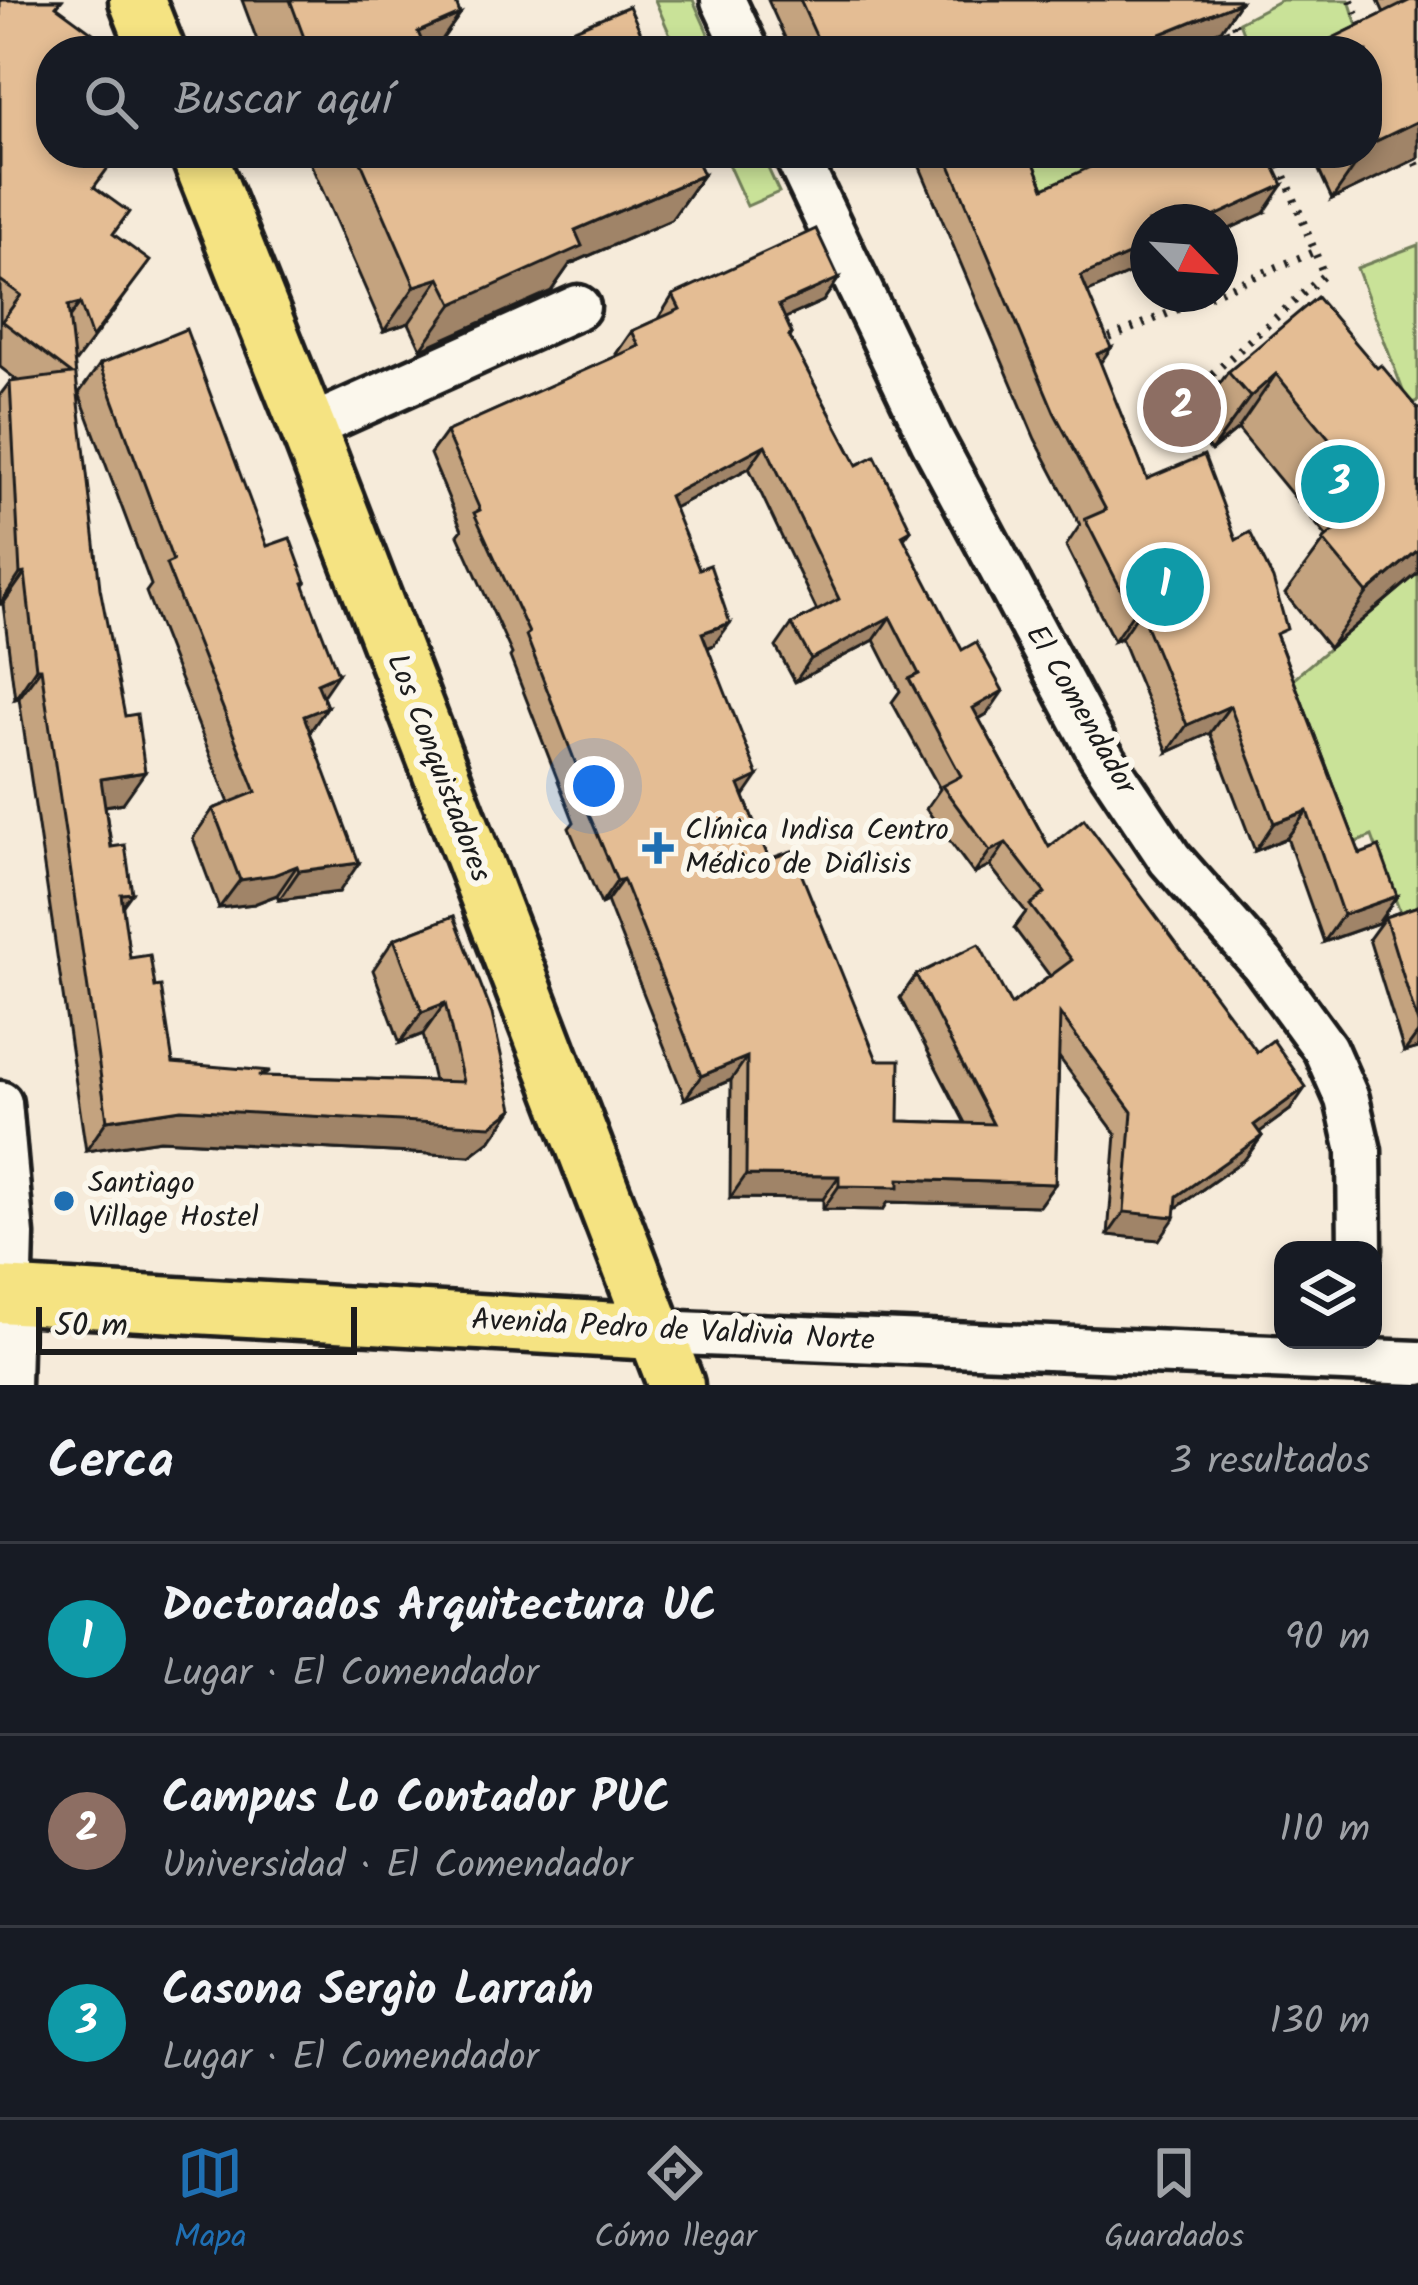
<!DOCTYPE html>
<html lang="es">
<meta charset="utf-8">
<style>
:root{--surface:#171b24;--page:#242831;--text:#f1f3f6;--muted:#9ea1a6;--line:#363941;--accent:#1f6fb2}
body{margin:0;font-family:Kalam,sans-serif;background:var(--page);color:var(--text)}
.controls{position:absolute;right:36px;bottom:36px;display:grid;overflow:hidden;border-radius:24px;box-shadow:0 6px 18px #0003}
.controls button{width:108px;height:108px;display:grid;place-items:center;padding:0;border:0;border-bottom:3px solid var(--line);background:var(--surface);color:var(--text);font:60px sans-serif}
.compass{position:absolute;left:1130px;top:204px;width:108px;height:108px;border-radius:50%;background:var(--surface);box-shadow:0 6px 18px #0003;rotate:115deg}
.scale{position:absolute;left:36px;bottom:30px;width:321px;box-sizing:border-box;padding-left:12px;border:6px solid #1c1c1c;border-top:0;font-size:33px;line-height:42px;white-space:nowrap;color:#1c1c1c;-webkit-text-stroke:9px #fbf7ec;paint-order:stroke}
.you{position:absolute;left:594px;top:786px;width:42px;height:42px;margin:-30px;border:9px solid #fff;border-radius:50%;background:#1a73e8;box-shadow:0 0 0 18px #1a73e833}
.badge{display:grid;place-items:center;width:78px;height:78px;border-radius:50%;background:var(--accent);color:#fff;font-size:39px;font-weight:700}
.pin{position:absolute;translate:-50% -50%;border:6px solid #fff;box-shadow:0 3px 12px #0006}
.list{margin:0;padding:0;list-style:none}
h2{display:flex;justify-content:space-between;align-items:center;height:156px;margin:0;padding:0 48px;font-size:51px}
h2 small{font-size:39px;font-weight:400;color:var(--muted)}
.list li{display:grid;grid-template-columns:78px 1fr auto;gap:36px;align-items:center;box-sizing:border-box;height:192px;padding:0 48px;border-top:3px solid var(--line)}
.list b{display:block;font-size:45px;white-space:nowrap}
.list p{margin:0;font-size:39px;white-space:nowrap;color:var(--muted)}
.list em{font-size:39px;font-style:normal;color:var(--muted)}
.icon{flex:none;width:66px;height:66px;fill:none;stroke:currentColor;stroke-width:2;stroke-linecap:round;stroke-linejoin:round}
.map{position:relative;flex:none;width:1418px;height:1385px;overflow:hidden}
.search{position:absolute;background:var(--surface);box-shadow:0 6px 18px #0003;left:36px;right:36px;top:36px;height:132px;display:flex;align-items:center;gap:30px;box-sizing:border-box;padding:0 42px;border-radius:48px;color:var(--muted);font-size:45px}
.sheet{height:732px;background:var(--surface)}
nav{display:flex;justify-content:space-around;align-items:center;box-sizing:border-box;height:168px;border-top:3px solid var(--line);background:var(--surface);font-size:33px;color:var(--muted)}
nav a{display:grid;justify-items:center;gap:6px}
nav .on{color:var(--accent)}
.map>svg:first-child{display:block}
</style>
<div class="map">
<svg width="1418" height="1385" viewBox="0 0 1418 1385">
<rect width="100%" height="100%" fill="#f6ebda"/>
<filter id="ink" filterUnits="userSpaceOnUse"><feTurbulence type="fractalNoise" baseFrequency=".00833" numOctaves="2"/><feDisplacementMap in="SourceGraphic" scale="24" xChannelSelector="R" yChannelSelector="G"/><feConvolveMatrix kernelMatrix="1 2 1 2 8 2 1 2 1" color-interpolation-filters="sRGB"/></filter>
<g filter="url(#ink)">
<!-- green -->
<g fill="#c9e298" stroke="#727f5a" stroke-width="3">
<path d="M 655,0 L 693,0 L 716,51 L 677,51 Z"/>
<path d="M 1281,0 L 1349,0 L 1365,51 L 1250,51 L 1239,22 Z"/>
<path d="M 723,153 L 761,153 L 779,192 L 747,206 Z"/>
<path d="M 1018,153 L 1127,153 L 1034,192 Z"/>
<path d="M 1418,245 L 1418,401 L 1408,404 L 1357,268 Z"/>
<path d="M 1418,573 L 1418,907 L 1400,912 L 1372,836 L 1332,852 L 1275,694 Z"/>
</g>
<g fill="none" stroke-linecap="round" stroke-linejoin="round">
<defs>
<g id="minor">
<path d="M 723,0 L 747,51"/>
<path d="M 795,153 L 932,440 L 1100,754 L 1170,859 L 1263,964 L 1325,1049 L 1347,1099 L 1359,1151 L 1360,1250"/>
<path d="M 308,428 L 578,307"/>
<path d="M 0,1103 L 12,1235 L 8,1385"/>
<path d="M 655,1332 L 1418,1363"/>
</g>
<g id="major">
<path d="M 137,0 L 157,51"/>
<path d="M 198,153 L 308,428 L 676,1385"/>
<path d="M 0,1295 L 655,1332"/>
</g>
</defs>
<!-- minor casing -->
<use href="#minor" stroke="#1c1c1c" stroke-width="51"/>
<!-- major casing -->
<use href="#major" stroke="#1c1c1c" stroke-width="63"/>
<!-- path -->
<g stroke="#1c1c1c" stroke-width="8" stroke-dasharray="3 9" stroke-linecap="butt">
<path d="M 1351,0 L 1364,32"/>
<path d="M 1220,18 L 1234,51"/>
<path d="M 1234,23 L 1244,51"/>
<path d="M 1411,152 L 1418,168"/>
<path d="M 1220,291 L 1316,251"/>
<path d="M 1101,337 L 1102,341 L 1214,294"/>
<path d="M 1223,395 L 1212,374 L 1324,275 L 1276,153"/>
</g>
<!-- minor -->
<use href="#minor" stroke="#fbf7ec" stroke-width="42"/>
<!-- major -->
<use href="#major" stroke="#f5e382" stroke-width="54"/>
</g>
<!-- wall -->
<g fill="#c4a37f" stroke="#1c1c1c" stroke-width="3" fill-rule="evenodd">
<path d="M 0,0 L 62,0 L 57,6 L 51,51 L 95,187 L 113,234 L 128,292 L 74,364 L 123,803 L 105,806 L 130,958 L 155,987 L 173,1063 L 267,1076 L 434,1081 L 423,1034 L 400,1043 L 373,970 L 394,939 L 454,916 L 491,1140 L 470,1156 L 160,1140 L 86,1151 L 19,698 L 15,699 L 3,604 L 0,604 L 0,395 L 10,382 L 18,381 L 0,367 Z"/>
<path d="M 242,0 L 455,0 L 460,14 L 434,51 L 261,51 Z"/>
<path d="M 768,0 L 1239,0 L 1240,2 L 1221,30 L 1168,51 L 791,51 Z"/>
<path d="M 1378,0 L 1418,0 L 1418,158 L 1332,199 L 1311,153 L 1367,153 L 1367,51 L 1317,51 L 1323,43 L 1384,13 Z"/>
<path d="M 306,153 L 693,153 L 703,175 L 671,220 L 570,264 L 551,291 L 421,349 L 409,323 L 384,331 Z"/>
<path d="M 914,153 L 1030,153 L 1044,188 L 1264,213 L 1220,233 L 1220,222 L 1148,222 L 1148,265 L 1088,292 L 1100,363 L 1147,479 L 1236,540 L 1279,641 L 1360,854 L 1397,896 L 1378,923 L 1324,942 L 1287,838 L 1255,851 L 1210,733 L 1168,752 L 1121,638 L 1114,641 L 1066,546 L 1080,525 L 1035,439 Z"/>
<path d="M 839,278 L 823,301 L 785,318 L 792,334 L 790,338 L 857,465 L 911,530 L 904,539 L 987,714 L 979,719 L 1049,847 L 1290,1110 L 1259,1132 L 1262,1136 L 1245,1159 L 1176,1208 L 1159,1240 L 1108,1235 L 1116,1134 L 1059,1057 L 1055,1184 L 1039,1206 L 888,1202 L 883,1210 L 823,1209 L 823,1199 L 730,1198 L 731,1080 L 685,1099 L 607,901 L 601,904 L 569,828 L 574,822 L 510,657 L 512,654 L 458,535 L 462,530 L 430,454 L 446,432 L 617,356 L 616,354 L 632,331 L 658,319 L 673,295 ZM 749,468 L 817,611 L 792,624 L 776,647 L 795,682 L 874,640 L 900,691 L 892,702 L 940,789 L 926,809 L 974,874 L 990,866 L 1026,912 L 1014,928 L 1050,976 L 1011,1005 L 916,975 L 900,998 L 965,1123 L 899,1121 L 769,859 L 744,797 L 708,648 L 714,645 L 674,508 Z"/>
<path d="M 100,364 L 267,546 L 306,582 L 304,585 L 323,697 L 327,707 L 310,732 L 339,892 L 279,900 L 277,895 L 254,904 L 219,908 L 193,838 L 213,809 L 229,803 L 146,592 L 151,585 L 79,393 Z"/>
<path d="M 1377,368 L 1418,409 L 1418,573 L 1329,648 L 1285,594 L 1327,537 L 1238,429 L 1211,451 L 1190,426 L 1228,372 Z"/>
<path d="M 1418,906 L 1418,1048 L 1404,1052 L 1369,939 L 1385,917 Z"/>
</g>
<!-- shaded-wall -->
<g fill="#a08468" stroke="#1c1c1c" stroke-width="3">
<path d="M 1240,2 L 1221,30 L 1168,51 L 1119,51 Z"/>
<path d="M 460,14 L 434,51 L 404,51 L 418,32 Z"/>
<path d="M 1418,121 L 1418,158 L 1332,199 L 1364,153 L 1367,153 L 1370,144 Z"/>
<path d="M 703,175 L 671,220 L 570,264 L 551,291 L 421,349 L 453,304 L 575,230 Z"/>
<path d="M 1283,185 L 1264,213 L 1220,233 L 1220,222 L 1202,222 Z"/>
<path d="M 1148,246 L 1148,265 L 1062,304 L 1081,276 Z"/>
<path d="M 440,278 L 409,323 L 384,331 L 415,286 Z"/>
<path d="M 839,278 L 823,301 L 763,328 L 779,305 Z"/>
<path d="M 80,303 L 58,333 L 68,306 Z"/>
<path d="M 1111,348 L 1092,375 L 1097,354 Z"/>
<path d="M 1276,374 L 1238,429 L 1211,451 L 1250,397 Z"/>
<path d="M 765,445 L 749,468 L 653,519 L 669,496 Z"/>
<path d="M 1418,550 L 1418,573 L 1329,648 L 1367,593 Z"/>
<path d="M 25,573 L 3,604 L 0,604 L 20,574 Z"/>
<path d="M 1140,611 L 1121,638 L 1114,641 L 1133,613 Z"/>
<path d="M 890,617 L 874,640 L 795,682 L 811,659 Z"/>
<path d="M 730,623 L 714,645 L 686,656 L 702,633 Z"/>
<path d="M 36,668 L 41,668 L 19,698 L 15,699 Z"/>
<path d="M 338,674 L 318,703 L 317,683 Z"/>
<path d="M 1003,691 L 987,714 L 957,731 L 973,708 Z"/>
<path d="M 1230,706 L 1210,733 L 1168,752 L 1187,725 Z"/>
<path d="M 327,707 L 307,736 L 304,716 Z"/>
<path d="M 145,772 L 123,803 L 80,810 L 101,779 Z"/>
<path d="M 758,776 L 742,799 L 739,785 Z"/>
<path d="M 1307,811 L 1287,838 L 1255,851 L 1274,823 Z"/>
<path d="M 1006,843 L 990,866 L 974,874 L 990,851 Z"/>
<path d="M 359,863 L 339,892 L 279,900 L 299,871 Z"/>
<path d="M 297,866 L 277,895 L 254,904 L 219,908 L 240,880 Z"/>
<path d="M 623,879 L 607,901 L 601,904 L 617,881 Z"/>
<path d="M 132,893 L 110,923 L 121,894 Z"/>
<path d="M 1397,896 L 1378,923 L 1324,942 L 1343,915 Z"/>
<path d="M 445,1003 L 423,1034 L 400,1043 L 422,1012 Z"/>
<path d="M 1418,1033 L 1418,1048 L 1404,1052 Z"/>
<path d="M 747,1057 L 731,1080 L 685,1099 L 701,1076 Z"/>
<path d="M 1306,1087 L 1290,1110 L 1238,1148 L 1254,1125 Z"/>
<path d="M 181,1109 L 513,1109 L 491,1140 L 470,1156 L 160,1140 L 86,1151 L 107,1120 Z"/>
<path d="M 1262,1136 L 1245,1159 L 1165,1216 L 1175,1217 L 1159,1240 L 1108,1235 L 1124,1212 L 1177,1196 Z"/>
<path d="M 746,1175 L 839,1176 L 823,1199 L 730,1198 Z"/>
<path d="M 899,1179 L 1055,1184 L 1039,1206 L 888,1202 L 883,1210 L 823,1209 L 839,1186 Z"/>
</g>
<!-- building -->
<g fill="#e4bd94" stroke="#1c1c1c" stroke-width="3" fill-rule="evenodd">
<path d="M 0,0 L 61,0 L 56,6 L 97,36 L 85,51 L 51,51 L 51,153 L 119,153 L 94,187 L 129,212 L 113,234 L 150,261 L 92,338 L 80,303 L 68,306 L 100,588 L 125,716 L 137,714 L 145,772 L 101,779 L 111,847 L 125,845 L 132,893 L 121,894 L 130,958 L 150,955 L 155,987 L 161,986 L 173,1063 L 270,1071 L 258,1076 L 463,1082 L 445,1003 L 422,1012 L 394,939 L 454,916 L 492,1014 L 513,1109 L 491,1126 L 181,1109 L 107,1120 L 41,668 L 36,668 L 25,573 L 20,574 L 10,382 L 72,374 L 2,321 L 21,295 L 0,280 Z"/>
<path d="M 290,0 L 455,0 L 460,14 L 418,32 L 426,51 L 309,51 Z"/>
<path d="M 800,0 L 1239,0 L 1240,2 L 1119,51 L 823,51 Z"/>
<path d="M 1411,0 L 1418,0 L 1418,121 L 1370,144 L 1367,137 L 1367,51 L 1326,51 L 1323,43 Z"/>
<path d="M 629,6 L 649,51 L 523,51 Z"/>
<path d="M 357,153 L 693,153 L 703,175 L 575,230 L 582,246 L 453,304 L 440,278 L 415,286 Z"/>
<path d="M 945,153 L 1030,153 L 1044,188 L 1121,153 L 1268,153 L 1283,185 L 1202,222 L 1148,222 L 1148,246 L 1081,276 L 1111,348 L 1097,354 L 1147,479 L 1204,455 L 1236,540 L 1250,532 L 1273,579 L 1287,629 L 1276,634 L 1360,854 L 1379,847 L 1397,896 L 1343,915 L 1307,811 L 1274,823 L 1230,706 L 1187,725 L 1140,611 L 1133,613 L 1085,519 L 1106,510 L 1054,412 Z"/>
<path d="M 816,229 L 839,278 L 779,305 L 792,334 L 789,336 L 857,465 L 875,456 L 911,530 L 902,535 L 962,650 L 976,642 L 1003,691 L 973,708 L 1049,847 L 1084,819 L 1257,1052 L 1273,1040 L 1306,1087 L 1254,1125 L 1262,1136 L 1177,1196 L 1175,1217 L 1124,1212 L 1132,1112 L 1060,1014 L 1055,1184 L 899,1179 L 899,1187 L 839,1186 L 839,1176 L 746,1175 L 747,1057 L 701,1076 L 623,879 L 617,881 L 585,805 L 591,803 L 526,635 L 529,633 L 474,513 L 480,510 L 446,432 L 639,346 L 632,331 L 680,309 L 673,295 ZM 765,445 L 839,599 L 792,624 L 811,659 L 890,617 L 919,674 L 909,679 L 961,776 L 942,786 L 990,851 L 1006,843 L 1045,893 L 1030,905 L 1072,960 L 1011,1005 L 979,944 L 916,975 L 993,1124 L 899,1121 L 900,1060 L 877,1060 L 792,851 L 769,859 L 739,785 L 758,776 L 702,633 L 730,623 L 710,565 L 699,569 L 669,496 Z"/>
<path d="M 1317,297 L 1377,368 L 1381,365 L 1418,409 L 1418,550 L 1367,593 L 1323,540 L 1376,495 L 1276,374 L 1250,397 L 1228,372 Z"/>
<path d="M 186,329 L 267,546 L 290,538 L 306,582 L 303,583 L 338,674 L 317,683 L 327,707 L 304,716 L 359,863 L 299,871 L 297,866 L 274,875 L 240,880 L 213,809 L 256,792 L 166,564 L 173,561 L 100,364 Z"/>
<path d="M 1418,906 L 1418,1024 L 1385,917 Z"/>
</g>
</g>
<!-- markers -->
<g fill="#1f6fb2" stroke="#fbf7ec" stroke-width="4.5">
<path d="M652 830h12v12h12v12h-12v12h-12v-12h-12v-12h12z"/>
<circle cx="64" cy="1201" r="12"/>
</g>
<g text-anchor="middle" dominant-baseline="central" stroke-width="12" stroke-linejoin="round" paint-order="stroke">
<!-- street labels -->
<g font-size="30" fill="#1c1c1c" stroke="#fbf7ec">
<text transform="translate(1080 710) rotate(60)">El Comendador</text>
<text transform="translate(438 768) rotate(69)">Los Conquistadores</text>
<text transform="translate(673 1331) rotate(3)">Avenida Pedro de Valdivia Norte</text>
</g>
<!-- poi labels -->
<g font-size="30" fill="#1c1c1c" stroke="#fbf7ec" text-anchor="start">
<text x="685" y="831">Clínica Indisa Centro<tspan x="685" dy="34">Médico de Diálisis</tspan></text>
<text x="88" y="1184">Santiago<tspan x="88" dy="34">Village Hostel</tspan></text>
</g>
</g>
</svg>
<div class="controls">
<button><svg class="icon" aria-label="layers" viewBox="0 0 24 24"><path d="M12 4l9 5-9 5-9-5zM3 14l9 5 9-5"/></svg></button>
</div>
<svg class="compass" viewBox="-18 -18 36 36"><path d="M0-13l5 13h-10z" fill="#e53935"/><path d="M0 13l5-13h-10z" fill="#9ea1a6"/></svg>
<div class="scale">50 m</div>
<div class="you"></div>
<div class="pin badge" style="left:1165px;top:587px;background:#0f9aa8">1</div>
<div class="pin badge" style="left:1182px;top:408px;background:#8d6e63">2</div>
<div class="pin badge" style="left:1340px;top:484px;background:#0f9aa8">3</div>
<div class="search"><svg class="icon" aria-label="search" viewBox="0 0 24 24"><circle cx="10" cy="10" r="6"/><path d="M15 15l6 6"/></svg>Buscar aquí</div>
</div>
<section class="sheet">
<h2>Cerca<small>3 resultados</small></h2>
<ul class="list">
<li><span class="badge" style="background:#0f9aa8">1</span><div><b>Doctorados Arquitectura UC</b><p>Lugar · El Comendador</p></div><em>90 m</em></li>
<li><span class="badge" style="background:#8d6e63">2</span><div><b>Campus Lo Contador PUC</b><p>Universidad · El Comendador</p></div><em>110 m</em></li>
<li><span class="badge" style="background:#0f9aa8">3</span><div><b>Casona Sergio Larraín</b><p>Lugar · El Comendador</p></div><em>130 m</em></li>
</ul>
</section>
<nav>
<a class="on"><svg class="icon" aria-label="map" viewBox="0 0 24 24"><path d="M3 6l6-2 6 2 6-2v14l-6 2-6-2-6 2zM9 4v14M15 6v14"/></svg>Mapa</a>
<a><svg class="icon" aria-label="directions" viewBox="0 0 24 24"><path d="M12 3l9 9-9 9-9-9zM9 14v-3h6M13 9l2 2-2 2"/></svg>Cómo llegar</a>
<a><svg class="icon" aria-label="saved" viewBox="0 0 24 24"><path d="M7 4h10v16l-5-4-5 4z"/></svg>Guardados</a>
</nav>
